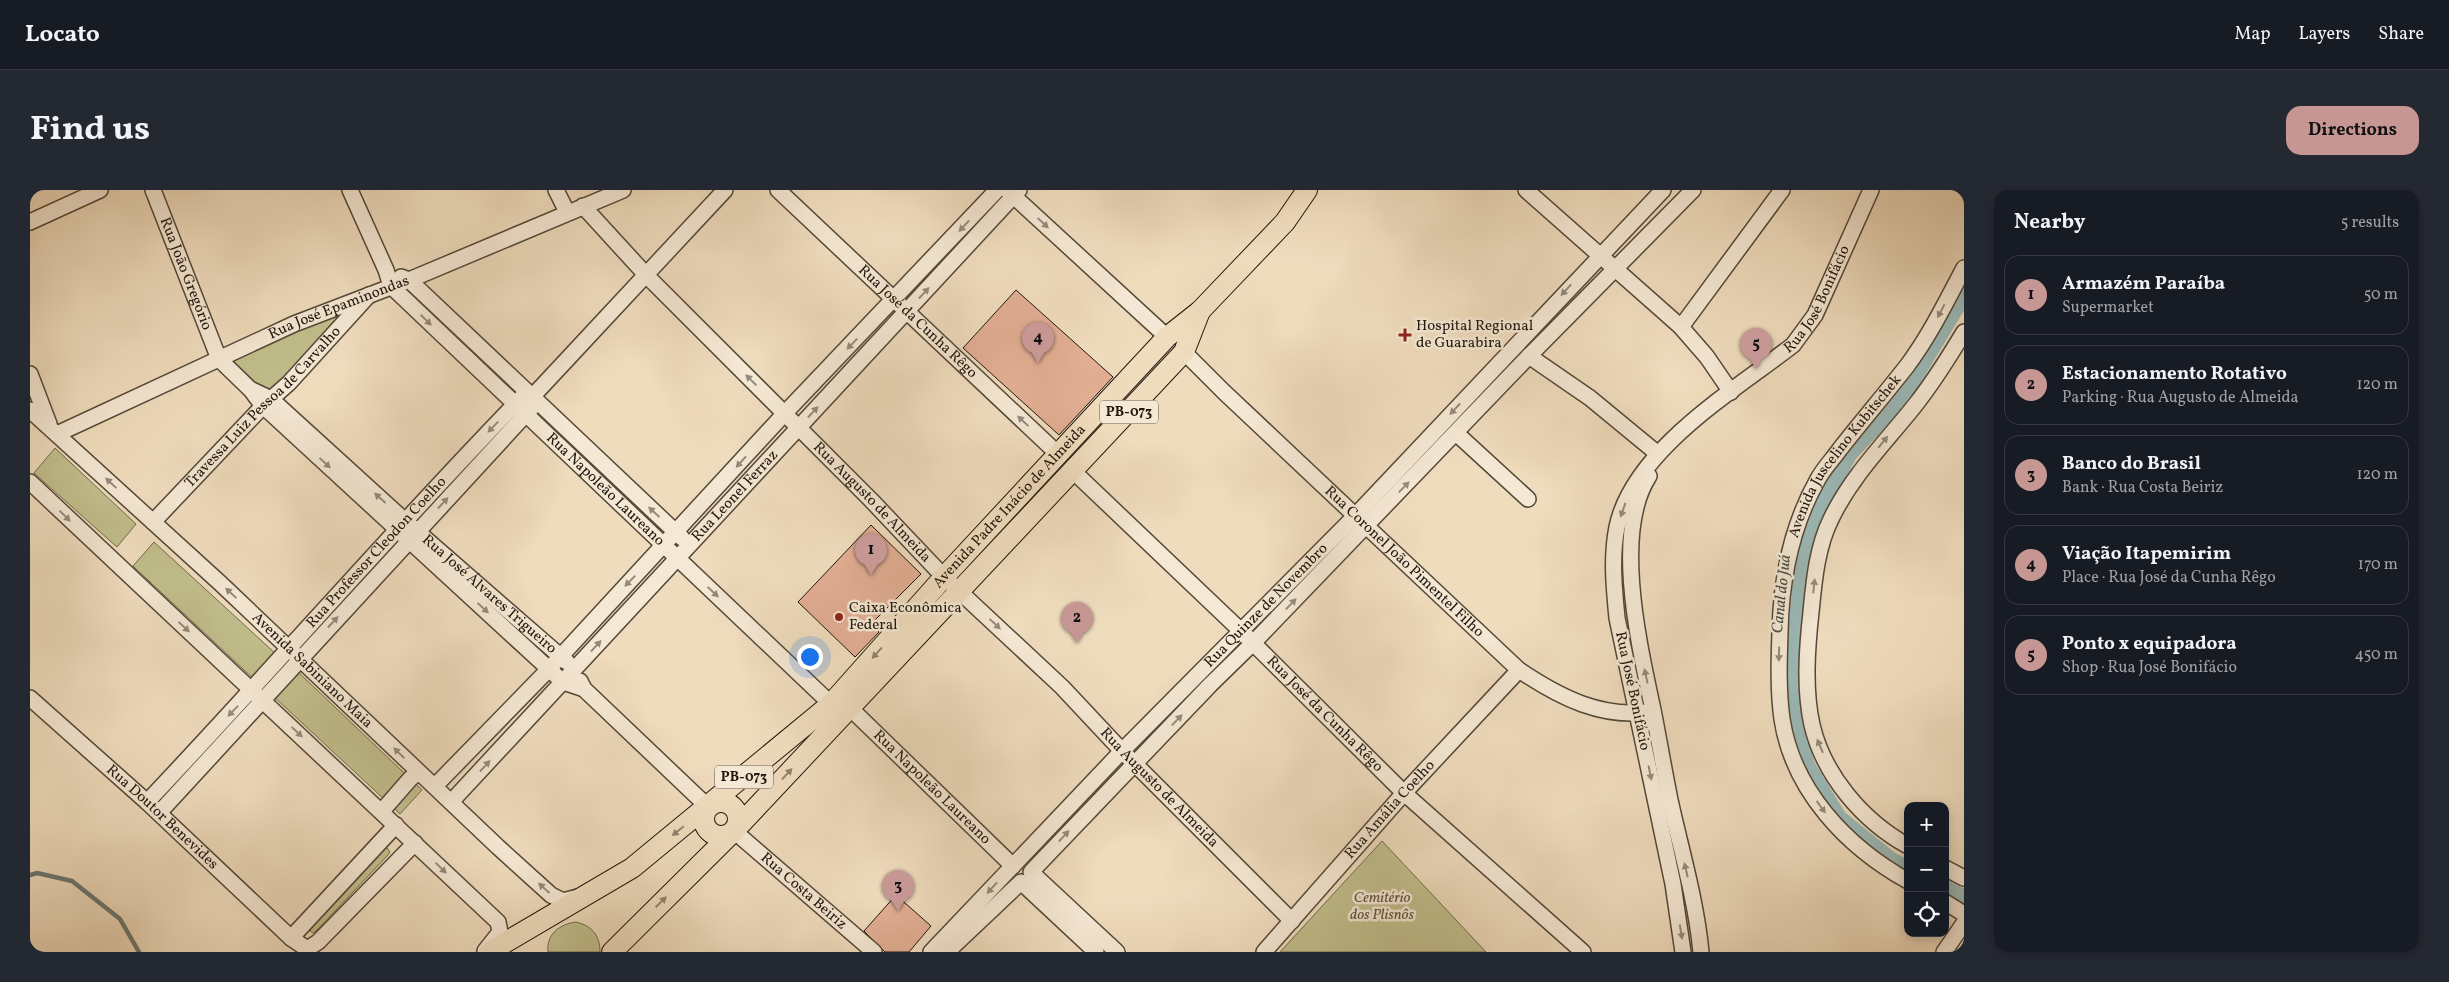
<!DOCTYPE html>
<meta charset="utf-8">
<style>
:root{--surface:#171b24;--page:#242831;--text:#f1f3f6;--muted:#9ea1a6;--line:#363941;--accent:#c59692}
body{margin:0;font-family:Vollkorn,serif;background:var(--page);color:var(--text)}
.controls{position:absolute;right:15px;bottom:15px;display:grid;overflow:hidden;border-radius:10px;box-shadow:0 2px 12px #0003}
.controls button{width:45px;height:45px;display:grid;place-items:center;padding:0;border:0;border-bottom:1px solid var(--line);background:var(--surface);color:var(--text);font:25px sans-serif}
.you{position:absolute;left:779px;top:466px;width:18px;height:18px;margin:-12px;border:4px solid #fff;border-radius:50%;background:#1a73e8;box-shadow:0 0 0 8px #1a73e833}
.badge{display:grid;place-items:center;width:32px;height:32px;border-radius:50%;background:var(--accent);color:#111;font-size:16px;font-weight:700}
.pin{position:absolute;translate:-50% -41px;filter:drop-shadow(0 1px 2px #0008)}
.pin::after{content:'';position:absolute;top:26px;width:18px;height:15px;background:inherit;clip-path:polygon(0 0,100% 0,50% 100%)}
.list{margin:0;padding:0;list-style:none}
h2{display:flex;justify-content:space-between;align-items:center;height:65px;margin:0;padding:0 20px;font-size:21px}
h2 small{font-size:16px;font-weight:400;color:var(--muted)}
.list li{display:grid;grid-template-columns:32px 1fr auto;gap:15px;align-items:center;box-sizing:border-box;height:80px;margin:0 10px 10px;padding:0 10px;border:1px solid var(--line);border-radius:15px}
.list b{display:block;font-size:19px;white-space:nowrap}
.list p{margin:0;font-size:16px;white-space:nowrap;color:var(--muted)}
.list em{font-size:16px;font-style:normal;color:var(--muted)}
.icon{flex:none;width:28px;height:28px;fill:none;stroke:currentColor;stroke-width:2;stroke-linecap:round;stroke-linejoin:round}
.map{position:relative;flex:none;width:1934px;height:762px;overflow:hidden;border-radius:15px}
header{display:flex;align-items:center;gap:30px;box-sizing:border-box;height:70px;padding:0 25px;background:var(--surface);border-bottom:1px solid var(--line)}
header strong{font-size:24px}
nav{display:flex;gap:28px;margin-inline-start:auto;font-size:18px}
.intro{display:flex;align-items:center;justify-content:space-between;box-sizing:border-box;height:120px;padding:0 30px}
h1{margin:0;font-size:35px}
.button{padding:12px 22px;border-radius:15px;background:var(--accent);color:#111;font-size:18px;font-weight:700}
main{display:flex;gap:30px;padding:0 30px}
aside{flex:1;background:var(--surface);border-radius:15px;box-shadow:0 2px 12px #0003}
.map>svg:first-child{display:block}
</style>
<header>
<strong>Locato</strong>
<nav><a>Map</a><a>Layers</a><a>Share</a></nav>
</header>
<div class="intro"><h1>Find us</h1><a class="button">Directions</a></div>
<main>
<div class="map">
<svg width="1934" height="762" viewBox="0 0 1934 762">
<rect width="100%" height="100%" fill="#efdcbd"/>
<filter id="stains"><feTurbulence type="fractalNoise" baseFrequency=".004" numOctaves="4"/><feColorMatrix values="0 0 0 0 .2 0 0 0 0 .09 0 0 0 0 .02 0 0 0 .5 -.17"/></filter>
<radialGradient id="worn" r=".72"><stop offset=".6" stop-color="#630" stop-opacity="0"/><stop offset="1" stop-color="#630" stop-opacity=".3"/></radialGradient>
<!-- green -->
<g fill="#c1be8c" stroke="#706a4c">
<path d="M 321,113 L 241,207 L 197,166 Z"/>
<path d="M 25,258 L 106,334 L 87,357 L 4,283 Z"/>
<path d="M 124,352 L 246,464 L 227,492 L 103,376 Z"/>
<path d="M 265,479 L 392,600 L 370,624 L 242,505 Z"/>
<path d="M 1352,651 L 1456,762 L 1250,762 Z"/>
<path d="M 357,658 L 360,662 L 358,665 L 287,740 L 283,743 L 280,741 L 280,737 L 354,659 Z"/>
<path d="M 546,732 C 562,736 570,745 570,762 L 518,762 C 516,744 530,734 546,732 Z"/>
</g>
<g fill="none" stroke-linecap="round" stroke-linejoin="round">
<!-- stream -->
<path stroke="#6a7874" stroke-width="4.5" d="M 0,685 L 7,683 L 42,691 L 90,729 L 109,762"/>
<!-- canal -->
<g stroke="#9bbab8" stroke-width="15">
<path d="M 1878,678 L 1862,670 L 1809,627 L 1778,576 L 1765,528 L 1763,472 L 1773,362 L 1795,310 L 1820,264 L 1854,228 L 1883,191 L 1934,106"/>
<path d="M 1915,697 L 1934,707"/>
</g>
</g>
<!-- building -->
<g fill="#e2ae94" stroke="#20160d">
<path d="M 986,100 L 1083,187 L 1029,245 L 933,158 Z"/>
<path d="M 841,335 L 891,384 L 841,434 L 849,442 L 825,467 L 768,412 Z"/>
<path d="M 866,705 L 901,736 L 879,762 L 855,762 L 834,741 Z"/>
</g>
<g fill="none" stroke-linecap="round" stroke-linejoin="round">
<defs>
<g id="minor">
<path id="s1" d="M 123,0 L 189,169 L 221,200 L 233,216 L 533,492 L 554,499"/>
<path id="s2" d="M 320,0 L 356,80 L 361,96 L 801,514"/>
<path d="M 526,0 L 537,22"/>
<path id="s3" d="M 748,0 L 1028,264"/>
<path d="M 977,0 L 1137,147"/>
<path d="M 1496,0 L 1651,137 L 1677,167 L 1701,202"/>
<path id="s4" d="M 553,16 L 617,86 L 841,310 L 914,387 L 1032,497 L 1092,561 L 1262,731"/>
<path d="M 0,32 L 70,0"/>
<path d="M 371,87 L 379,90 L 652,348"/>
<path d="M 1651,137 L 1752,0"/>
<path id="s5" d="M 1154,162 L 1194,202 L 1489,480 C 1529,507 1573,530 1623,521"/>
<path d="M 1499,166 L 1560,208 L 1628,264"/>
<path d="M 0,184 L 19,234"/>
<path id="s6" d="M 222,200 L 241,209 L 374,330 L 537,472"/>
<path d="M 502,207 L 695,0"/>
<path id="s7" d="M 0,220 L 190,393 L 468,657 L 521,705 L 533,711 L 548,707"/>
<path d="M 1426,243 L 1498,309"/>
<path id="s8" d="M 27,244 L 264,134 L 379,90 L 593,0"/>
<path id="s9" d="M 1043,281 L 1210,440 L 1374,603 L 1553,762"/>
<path d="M 1619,286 C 1582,343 1610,458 1623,520 C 1629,550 1634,580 1640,610 C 1651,660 1666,710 1671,762"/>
<path d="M 0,292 L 468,732 L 470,742 L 455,761"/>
<path id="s10" d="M 123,332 L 233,216 L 259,193 L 339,105"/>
<path d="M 550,491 L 554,499 L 678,617"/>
<path id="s11" d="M 0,508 L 117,612 L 261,748 L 277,759 L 288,752 L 385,653"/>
<path id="s12" d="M 820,518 L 983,676"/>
<path d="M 405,596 L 519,479 L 755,223 L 967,0"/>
<path id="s13" d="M 422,611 L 989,0"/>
<path id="s14" d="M 117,612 C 245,477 366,336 497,202"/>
<path d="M 352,621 L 380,589 L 388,582"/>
<path d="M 129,623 L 507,212"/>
<path id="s15" d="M 704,641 L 844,762"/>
<path d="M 1878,656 C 1833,631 1794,586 1782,535 C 1774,499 1777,458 1781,422 C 1784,391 1787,357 1801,329 C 1822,285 1856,252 1886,214 C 1904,191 1919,167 1934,142"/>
<path d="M 1915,678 L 1934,688"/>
<path id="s16" d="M 1878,691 C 1817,657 1763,601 1752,529 C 1748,500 1749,471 1750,442 C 1751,390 1762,335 1788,289 C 1794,278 1803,269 1810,259 C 1832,231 1855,204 1877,176 C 1900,145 1916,112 1934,78"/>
<path d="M 1915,712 L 1934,724"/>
<path d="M 261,748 L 366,635"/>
<path id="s17" d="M 901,762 L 1092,561 L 1325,326 L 1633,0"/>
<path d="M 917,762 L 991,692 L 1066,762"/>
<path d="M 1087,762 L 1001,682 L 1181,494 L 1223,453 L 1499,166 L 1663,0"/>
<path id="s18" d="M 1234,762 L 1374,603 L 1489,480"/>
<path id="s19" d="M 1653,762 L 1643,694 L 1587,428 C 1584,397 1581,367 1587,337 C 1603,260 1705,200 1763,155 L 1785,125 L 1841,0"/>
<path d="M 1914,762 L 1934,733"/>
</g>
<g id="major">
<circle cx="691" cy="629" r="17"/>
<path id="s20" d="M 459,762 L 602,678 L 801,514 L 914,387 L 1137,147 L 1170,121 L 1255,32 L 1277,0"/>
<path d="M 582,762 L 704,641 L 1154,162 L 1170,121"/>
</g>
</defs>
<!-- minor casing -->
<use href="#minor" stroke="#544839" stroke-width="18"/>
<!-- major casing -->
<use href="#major" stroke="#20160d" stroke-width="22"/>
<!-- minor -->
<use href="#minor" stroke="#f5e8d4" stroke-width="15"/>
<!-- major -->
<use href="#major" stroke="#efdcbd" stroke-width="20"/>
</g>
<!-- one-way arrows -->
<defs><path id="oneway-solid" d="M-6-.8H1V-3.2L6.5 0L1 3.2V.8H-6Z" transform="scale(1.25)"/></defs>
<g fill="#958a7a">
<use href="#oneway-solid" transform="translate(1013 33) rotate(43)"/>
<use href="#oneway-solid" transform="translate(934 36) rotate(133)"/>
<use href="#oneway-solid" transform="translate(1536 100) rotate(133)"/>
<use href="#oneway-solid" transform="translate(894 103) rotate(-47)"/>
<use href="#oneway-solid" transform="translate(1911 121) rotate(118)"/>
<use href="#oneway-solid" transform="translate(396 130) rotate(44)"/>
<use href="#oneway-solid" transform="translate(822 154) rotate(134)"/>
<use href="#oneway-solid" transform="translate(721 190) rotate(-135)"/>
<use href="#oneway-solid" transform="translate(1425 219) rotate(133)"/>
<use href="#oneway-solid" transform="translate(783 222) rotate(-47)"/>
<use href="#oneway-solid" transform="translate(993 231) rotate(-137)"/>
<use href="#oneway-solid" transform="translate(463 237) rotate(134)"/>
<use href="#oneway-solid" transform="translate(1853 252) rotate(-50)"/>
<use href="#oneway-solid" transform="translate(711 272) rotate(132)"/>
<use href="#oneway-solid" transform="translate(295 273) rotate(43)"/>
<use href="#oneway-solid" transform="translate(81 293) rotate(-137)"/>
<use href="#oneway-solid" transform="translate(1374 297) rotate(-46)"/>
<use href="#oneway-solid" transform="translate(350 308) rotate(-138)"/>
<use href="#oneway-solid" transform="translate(413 313) rotate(-47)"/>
<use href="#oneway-solid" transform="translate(1593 320) rotate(109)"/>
<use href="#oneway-solid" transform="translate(624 322) rotate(-137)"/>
<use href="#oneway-solid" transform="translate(35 326) rotate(44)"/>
<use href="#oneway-solid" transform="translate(600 391) rotate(134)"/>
<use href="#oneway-solid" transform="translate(1784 396) rotate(-84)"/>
<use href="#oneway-solid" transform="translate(683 402) rotate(43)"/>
<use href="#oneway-solid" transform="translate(201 403) rotate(-137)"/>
<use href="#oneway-solid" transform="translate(1261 414) rotate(-46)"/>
<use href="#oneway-solid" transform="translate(453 418) rotate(43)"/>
<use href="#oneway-solid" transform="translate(303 432) rotate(-47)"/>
<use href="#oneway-solid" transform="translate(965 434) rotate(43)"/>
<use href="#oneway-solid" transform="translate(154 437) rotate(43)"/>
<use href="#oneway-solid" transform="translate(566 456) rotate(-47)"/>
<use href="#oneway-solid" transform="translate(1749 464) rotate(91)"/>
<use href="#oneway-solid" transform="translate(1616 486) rotate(-102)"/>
<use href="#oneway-solid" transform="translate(203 521) rotate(134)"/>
<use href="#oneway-solid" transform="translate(1147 530) rotate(-46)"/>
<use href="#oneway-solid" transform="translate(267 542) rotate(43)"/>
<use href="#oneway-solid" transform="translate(1790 556) rotate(-113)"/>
<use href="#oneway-solid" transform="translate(369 563) rotate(-136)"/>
<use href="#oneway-solid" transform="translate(455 576) rotate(-47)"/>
<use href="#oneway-solid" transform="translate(1620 583) rotate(79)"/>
<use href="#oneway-solid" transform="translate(1791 617) rotate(54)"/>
<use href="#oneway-solid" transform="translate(1034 646) rotate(-47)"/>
<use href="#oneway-solid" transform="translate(411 678) rotate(44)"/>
<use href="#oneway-solid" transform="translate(1656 680) rotate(-103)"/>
<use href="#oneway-solid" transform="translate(514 698) rotate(-138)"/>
<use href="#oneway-solid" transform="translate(962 698) rotate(132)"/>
<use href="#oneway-solid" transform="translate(1651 742) rotate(81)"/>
</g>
<g fill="#92836e">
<use href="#oneway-solid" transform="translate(847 463) rotate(132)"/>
<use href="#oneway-solid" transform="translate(757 584) rotate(-47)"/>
<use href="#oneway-solid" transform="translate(648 641) rotate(141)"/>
<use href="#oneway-solid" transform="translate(631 712) rotate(-44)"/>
</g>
<!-- markers -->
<g fill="#8f2418" stroke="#f5e8d4" stroke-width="2">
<path d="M1372.5 137.5h5v5h5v5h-5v5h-5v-5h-5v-5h5z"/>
<circle cx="809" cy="427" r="5"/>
</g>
<g text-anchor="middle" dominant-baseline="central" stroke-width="5" stroke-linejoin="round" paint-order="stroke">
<!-- shield labels -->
<g fill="#f5e8d4" stroke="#605549" stroke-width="1">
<rect x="1070" y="210.5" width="58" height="23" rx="4"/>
<rect x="685" y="575.5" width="58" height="23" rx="4"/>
</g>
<g font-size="14" font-weight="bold" fill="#20160d">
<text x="1099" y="222">PB-073</text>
<text x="714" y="587">PB-073</text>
</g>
<!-- street labels -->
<g font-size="15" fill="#20160d" stroke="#f5e8d4">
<text stroke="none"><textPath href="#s1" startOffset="90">Rua João Gregório</textPath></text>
<text stroke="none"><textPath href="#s19" startOffset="742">Rua José Bonifácio</textPath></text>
<text stroke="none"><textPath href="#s8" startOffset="309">Rua José Epaminondas</textPath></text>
<text stroke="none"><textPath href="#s3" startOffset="192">Rua José da Cunha Rêgo</textPath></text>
<text stroke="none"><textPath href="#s10" startOffset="159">Travessa Luiz Pessoa de Carvalho</textPath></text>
<text stroke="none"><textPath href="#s16" startOffset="492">Avenida Juscelino Kubitschek</textPath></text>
<text stroke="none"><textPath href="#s2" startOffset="400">Rua Napoleão Laureano</textPath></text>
<text stroke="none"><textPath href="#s13" startOffset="416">Rua Leonel Ferraz</textPath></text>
<text stroke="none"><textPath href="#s4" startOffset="414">Rua Augusto de Almeida</textPath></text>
<text stroke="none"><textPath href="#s20" startOffset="690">Avenida Padre Inácio de Almeida</textPath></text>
<text stroke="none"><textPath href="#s14" startOffset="339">Rua Professor Cleodon Coelho</textPath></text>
<text stroke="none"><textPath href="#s5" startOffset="304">Rua Coronel João Pimentel Filho</textPath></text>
<text stroke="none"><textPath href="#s6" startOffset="314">Rua José Álvares Trigueiro</textPath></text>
<text stroke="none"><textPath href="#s17" startOffset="482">Rua Quinze de Novembro</textPath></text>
<text stroke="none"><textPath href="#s7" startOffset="384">Avenida Sabiniano Maia</textPath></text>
<text transform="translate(1602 501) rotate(78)">Rua José Bonifácio</text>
<text stroke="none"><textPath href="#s9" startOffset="350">Rua José da Cunha Rêgo</textPath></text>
<text stroke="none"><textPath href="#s12" startOffset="114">Rua Napoleão Laureano</textPath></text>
<text stroke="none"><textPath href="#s4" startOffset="819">Rua Augusto de Almeida</textPath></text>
<text stroke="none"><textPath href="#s18" startOffset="190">Rua Amália Coelho</textPath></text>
<text stroke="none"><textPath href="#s11" startOffset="178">Rua Doutor Benevides</textPath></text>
<text stroke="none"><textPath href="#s15" startOffset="92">Rua Costa Beiriz</textPath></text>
</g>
<!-- poi labels -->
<g font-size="15" fill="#20160d" stroke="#f5e8d4" text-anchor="start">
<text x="1386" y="136">Hospital Regional<tspan x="1386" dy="17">de Guarabira</tspan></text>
<text x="819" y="418">Caixa Econômica<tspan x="819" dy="17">Federal</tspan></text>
</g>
<!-- park labels -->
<g font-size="15" font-style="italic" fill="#585139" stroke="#f5e8d4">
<text x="1352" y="708">Cemitério<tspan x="1352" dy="17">dos Plisnôs</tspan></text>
</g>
<!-- water labels -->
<g font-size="16" font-style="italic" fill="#4b4f49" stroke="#f5e8d4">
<text transform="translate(1752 404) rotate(-84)">Canal do Juá</text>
</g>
</g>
<rect width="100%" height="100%" filter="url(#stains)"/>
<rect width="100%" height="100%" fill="url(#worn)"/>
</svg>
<div class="controls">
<button>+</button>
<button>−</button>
<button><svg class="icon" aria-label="locate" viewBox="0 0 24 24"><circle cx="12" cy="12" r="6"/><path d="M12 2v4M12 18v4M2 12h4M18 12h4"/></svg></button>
</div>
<div class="you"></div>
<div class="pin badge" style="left:841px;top:385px">1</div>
<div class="pin badge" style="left:1047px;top:453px">2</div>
<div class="pin badge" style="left:868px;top:721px">3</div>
<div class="pin badge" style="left:1008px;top:173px">4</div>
<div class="pin badge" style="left:1726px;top:179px">5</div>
</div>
<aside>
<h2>Nearby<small>5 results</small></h2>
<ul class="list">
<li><span class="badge">1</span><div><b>Armazém Paraíba</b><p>Supermarket</p></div><em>50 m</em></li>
<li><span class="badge">2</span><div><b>Estacionamento Rotativo</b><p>Parking · Rua Augusto de Almeida</p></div><em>120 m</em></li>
<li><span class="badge">3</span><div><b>Banco do Brasil</b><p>Bank · Rua Costa Beiriz</p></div><em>120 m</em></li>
<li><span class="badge">4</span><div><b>Viação Itapemirim</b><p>Place · Rua José da Cunha Rêgo</p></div><em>170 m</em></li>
<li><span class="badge">5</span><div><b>Ponto x equipadora</b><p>Shop · Rua José Bonifácio</p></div><em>450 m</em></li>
</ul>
</aside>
</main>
